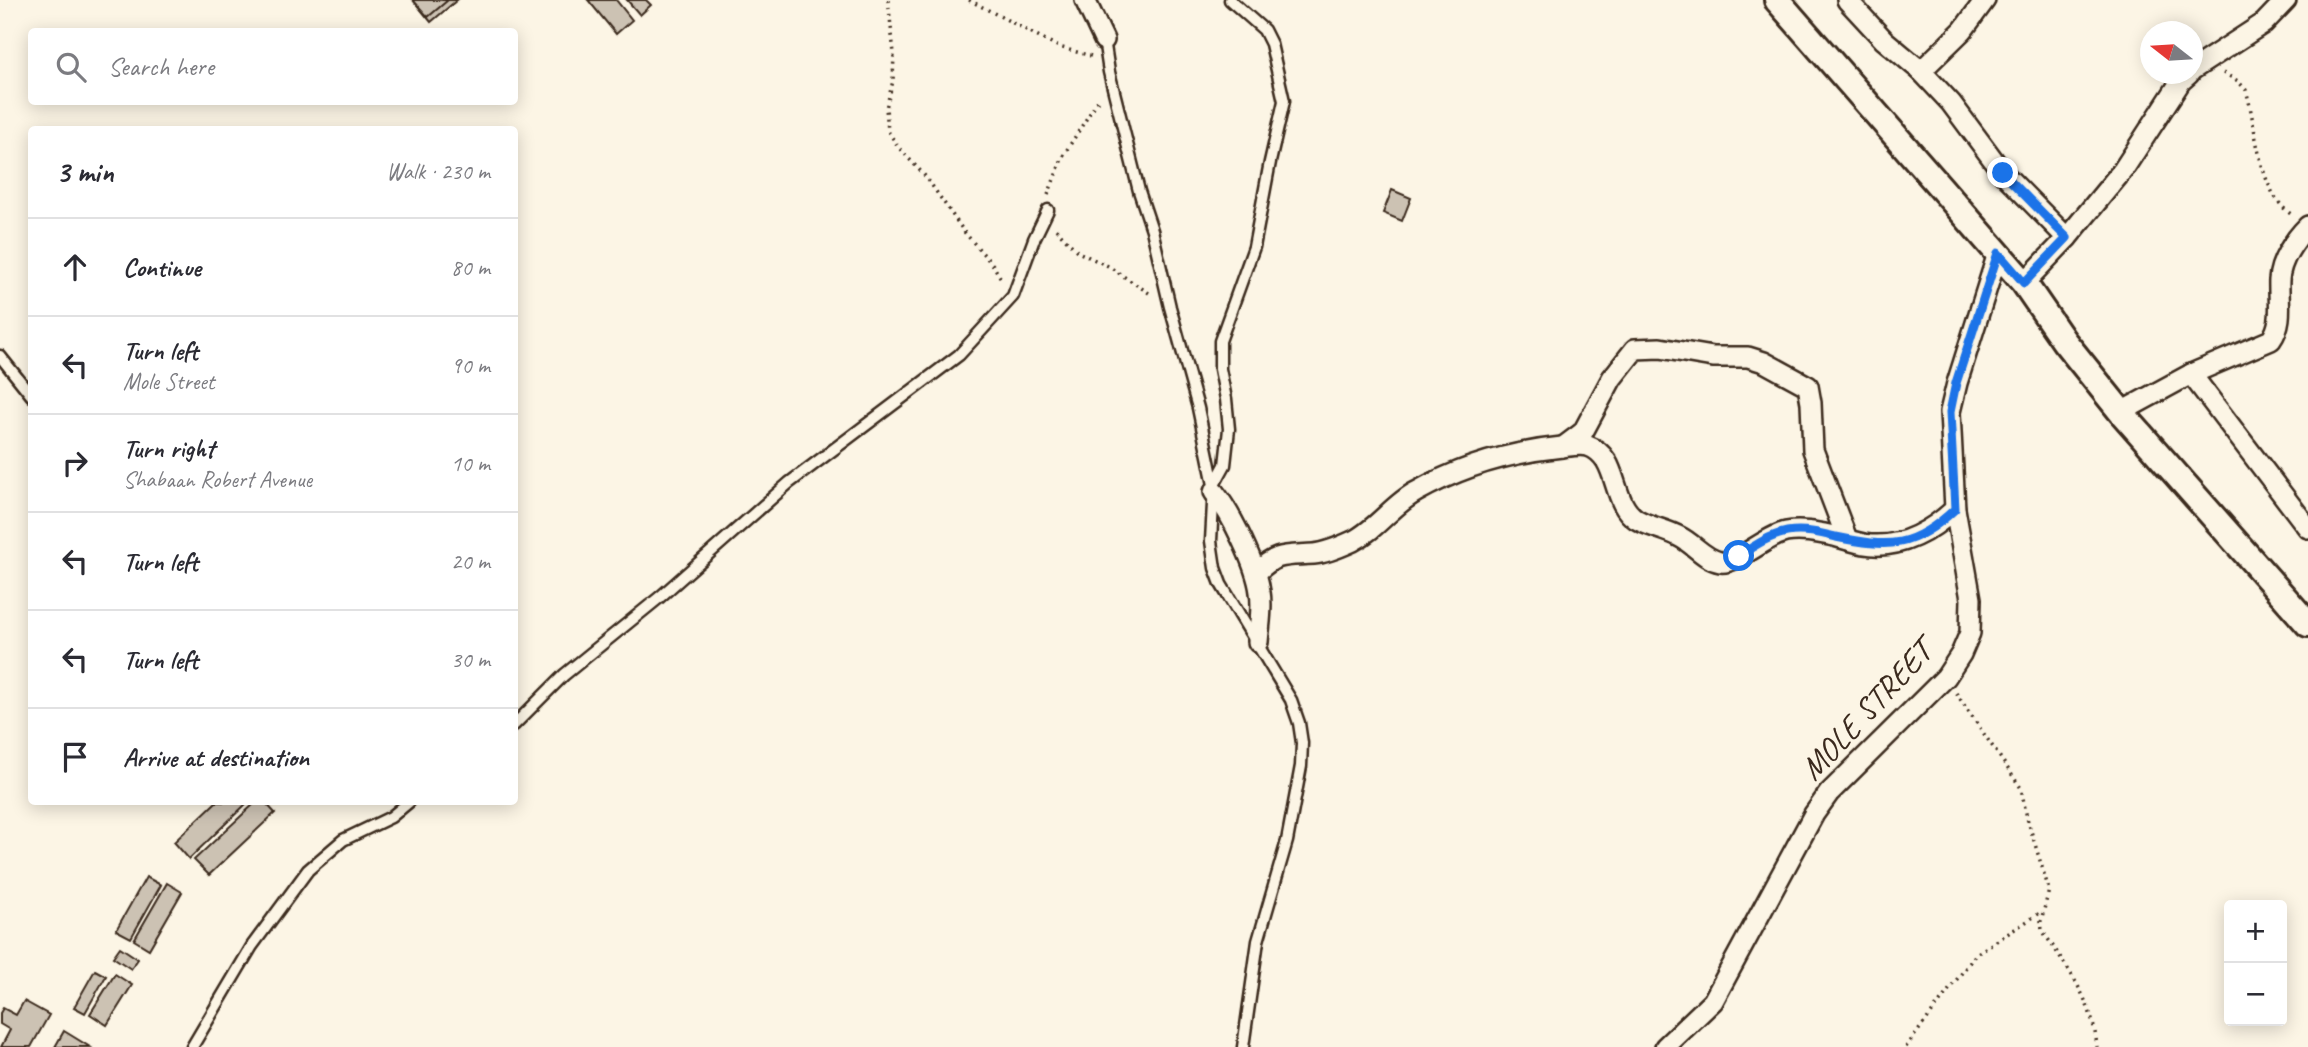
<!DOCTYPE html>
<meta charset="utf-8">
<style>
:root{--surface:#fff;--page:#f2f2f3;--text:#2b2b33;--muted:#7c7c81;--line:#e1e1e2}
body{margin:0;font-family:Caveat,sans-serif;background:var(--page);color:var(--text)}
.controls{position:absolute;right:21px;bottom:21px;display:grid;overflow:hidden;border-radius:7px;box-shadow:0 4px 18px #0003}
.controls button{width:63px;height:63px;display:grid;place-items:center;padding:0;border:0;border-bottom:2px solid var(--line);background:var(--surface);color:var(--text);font:35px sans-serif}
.compass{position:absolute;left:2140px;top:21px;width:63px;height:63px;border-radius:50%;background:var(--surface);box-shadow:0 4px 18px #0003;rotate:287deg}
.stop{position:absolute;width:21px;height:21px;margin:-16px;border:5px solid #1a73e8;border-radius:50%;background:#fff}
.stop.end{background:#1a73e8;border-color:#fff;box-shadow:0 2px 7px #0008}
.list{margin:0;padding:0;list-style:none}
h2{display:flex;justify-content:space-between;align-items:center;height:91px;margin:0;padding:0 28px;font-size:30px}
h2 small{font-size:23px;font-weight:400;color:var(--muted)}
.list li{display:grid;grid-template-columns:46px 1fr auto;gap:21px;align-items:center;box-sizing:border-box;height:98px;padding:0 28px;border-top:2px solid var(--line)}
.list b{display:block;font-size:26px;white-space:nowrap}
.list p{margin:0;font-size:23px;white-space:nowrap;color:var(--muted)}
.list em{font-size:23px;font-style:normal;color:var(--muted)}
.icon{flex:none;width:38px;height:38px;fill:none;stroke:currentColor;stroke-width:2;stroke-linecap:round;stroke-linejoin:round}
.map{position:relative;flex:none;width:2308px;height:1047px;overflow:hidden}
.search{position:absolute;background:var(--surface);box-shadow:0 4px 18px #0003;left:28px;top:28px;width:490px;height:77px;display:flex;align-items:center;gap:18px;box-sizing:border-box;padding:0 24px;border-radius:7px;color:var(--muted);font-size:26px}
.panel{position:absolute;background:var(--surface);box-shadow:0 4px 18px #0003;left:28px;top:126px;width:490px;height:679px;border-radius:7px}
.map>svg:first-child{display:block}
</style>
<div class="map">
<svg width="2308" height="1047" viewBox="0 0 2308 1047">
<rect width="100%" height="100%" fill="#fcf5e5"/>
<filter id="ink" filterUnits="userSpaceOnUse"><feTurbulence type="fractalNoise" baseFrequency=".0143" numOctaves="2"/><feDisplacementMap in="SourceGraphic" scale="14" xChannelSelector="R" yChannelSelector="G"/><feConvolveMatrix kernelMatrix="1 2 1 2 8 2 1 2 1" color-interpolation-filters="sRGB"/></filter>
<g filter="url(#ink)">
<!-- building -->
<g fill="#ccc2b3" stroke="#3b2a1e" stroke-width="2">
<path d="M 413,0 L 457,0 L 431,22 Z"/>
<path d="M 413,0 L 448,0 L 428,17 Z"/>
<path d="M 588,0 L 616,0 L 632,20 L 616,34 Z"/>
<path d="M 627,0 L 646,0 L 651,5 L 640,15 Z"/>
<path d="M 1392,190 L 1411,198 L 1402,221 L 1383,213 Z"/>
<path d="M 216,802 L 248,802 L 189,859 L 174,842 Z"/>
<path d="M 256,802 L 265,802 L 275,813 L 209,875 L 194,860 Z"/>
<path d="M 146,877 L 161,885 L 131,938 L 116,930 Z"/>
<path d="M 167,883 L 182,892 L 149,949 L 134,940 Z"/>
<path d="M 120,947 L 138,959 L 131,969 L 113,957 Z"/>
<path d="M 95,970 L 106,976 L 85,1013 L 74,1007 Z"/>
<path d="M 115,974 L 132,985 L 107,1025 L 90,1014 Z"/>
<path d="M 24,1001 L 49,1015 L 31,1047 L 1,1047 L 10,1030 L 0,1024 L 0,1013 L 3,1008 L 16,1015 Z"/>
<path d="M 64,1031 L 90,1047 L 55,1047 Z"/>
</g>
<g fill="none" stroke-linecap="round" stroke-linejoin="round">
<defs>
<g id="service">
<path d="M 1104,39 L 1109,72 L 1139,191 L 1152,230 L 1170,307 L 1198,408 L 1214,485 L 1211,541 L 1215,568 L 1221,584 L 1291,700 L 1299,723 L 1302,743 L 1301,766 L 1287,841 L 1258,941 L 1243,1047"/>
<path d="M 0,356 L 32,396"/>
<path d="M 1214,485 L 1225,465 L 1229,429 L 1226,399 L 1220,369 L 1220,341 L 1254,247 L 1270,162 L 1284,101 L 1271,44 L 1264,30 L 1230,0"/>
<path d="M 514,725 L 564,675 L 660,597 L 789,483 L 959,355 L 1013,296 L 1034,239 L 1048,210"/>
<path d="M 192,1047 L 252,946 L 308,870 L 343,840 L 391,817 L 409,802"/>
</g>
<g id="minor">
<path d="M 1085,0 L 1104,40"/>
<path d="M 1847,0 L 1884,40 L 1921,71 L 1951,103 L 2003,173 L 2067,238"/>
<path d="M 2192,70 L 2264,23 L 2286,0"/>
<path d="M 1921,71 L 1963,30 L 1985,0"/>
<path d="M 2024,283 L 2067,238 L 2123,170 L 2181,81 L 2189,74"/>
<path d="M 2191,374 L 2308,528"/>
<path d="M 2121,412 L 2191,374 L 2271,340 C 2284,322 2278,301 2279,280 C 2280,261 2294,240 2308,226"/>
<path d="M 1563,447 L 1583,432 L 1612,378 L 1635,349 L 1660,348 L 1713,357 L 1748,357 L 1764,362 L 1808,386 L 1811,403 L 1813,450 L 1847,539"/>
<path d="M 1214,492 C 1231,513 1257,566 1260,592 C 1263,608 1259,626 1258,642"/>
<path d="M 1256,573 C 1277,552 1286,556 1314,554 C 1327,553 1342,546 1353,541 C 1377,529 1393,504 1416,492 C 1460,467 1512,452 1562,447 C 1570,446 1580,444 1588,446 C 1620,457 1610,502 1636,519 C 1649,527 1666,529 1680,537 C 1694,544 1704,559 1720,562 C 1736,565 1766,536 1786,532 C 1802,529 1819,533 1834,536 C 1844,539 1854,542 1864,544 C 1900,550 1930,532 1955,509"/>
<path d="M 1665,1047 L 1713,1001 L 1814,814 L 1829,793 L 1946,677 L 1961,654 L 1970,633 L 1971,599 L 1955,509 L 1950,412 L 1957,383 L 1998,253"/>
</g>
<path id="tertiary" d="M 1777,0 L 2024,283 L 2064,341 L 2121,412 L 2308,624"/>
</defs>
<!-- service casing -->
<use href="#service" stroke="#3b2a1e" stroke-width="15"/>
<!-- minor casing -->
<use href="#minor" stroke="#3b2a1e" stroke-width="24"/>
<!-- tertiary casing -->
<use href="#tertiary" stroke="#3b2a1e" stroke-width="30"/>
<!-- path -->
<g stroke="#3b2a1e" stroke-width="3.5" stroke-dasharray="2 5" stroke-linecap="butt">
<path d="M 888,0 L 894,53 L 893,81 L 886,108 L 888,131 L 899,148 L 926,177 L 965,233 L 993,265 L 1002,280"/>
<path d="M 969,0 L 1059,47 L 1091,56"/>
<path d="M 2223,73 L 2238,81 L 2246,90 C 2257,127 2257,194 2294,216"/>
<path d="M 1048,195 L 1063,156 L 1100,97"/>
<path d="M 1056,229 L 1078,252 L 1108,266 L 1152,295"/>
<path d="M 1956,693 L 2021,788 L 2027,818 L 2049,890 L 2041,921 L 2042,930 C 2068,969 2093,1000 2097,1047"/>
<path d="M 1906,1047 L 1976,954 L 2043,911"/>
</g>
<!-- service -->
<use href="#service" stroke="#fcf5e5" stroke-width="10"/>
<!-- minor -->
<use href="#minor" stroke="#fcf5e5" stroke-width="19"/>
<!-- tertiary -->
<use href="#tertiary" stroke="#fcf5e5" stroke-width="24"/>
</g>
</g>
<g fill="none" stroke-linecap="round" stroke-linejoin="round" filter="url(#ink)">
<!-- route -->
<path stroke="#1a73e8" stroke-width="9" d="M 1739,556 C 1754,546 1770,535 1787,532 C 1803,529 1820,533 1836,537 C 1889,548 1913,549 1955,509 L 1950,412 L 1956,383 L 1998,253 L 2024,283 L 2067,238 L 2003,173"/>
</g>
<g text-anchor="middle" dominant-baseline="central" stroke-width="6" stroke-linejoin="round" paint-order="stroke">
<!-- street labels -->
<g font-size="33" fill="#3b2a1e" stroke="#fcf5e5">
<text transform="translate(1866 710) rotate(-47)">MOLE STREET</text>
</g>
</g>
</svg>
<div class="controls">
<button>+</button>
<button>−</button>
</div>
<svg class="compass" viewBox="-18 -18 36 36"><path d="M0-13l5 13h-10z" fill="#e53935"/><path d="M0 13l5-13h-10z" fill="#7c7c81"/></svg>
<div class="stop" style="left:1739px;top:556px"></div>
<div class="stop end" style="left:2003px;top:173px"></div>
<div class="search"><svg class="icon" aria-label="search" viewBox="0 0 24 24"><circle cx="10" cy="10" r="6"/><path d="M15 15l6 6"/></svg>Search here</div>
<section class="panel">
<h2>3 min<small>Walk · 230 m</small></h2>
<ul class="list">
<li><svg class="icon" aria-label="ahead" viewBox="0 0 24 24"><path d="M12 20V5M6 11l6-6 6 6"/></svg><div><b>Continue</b></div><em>80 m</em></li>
<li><svg class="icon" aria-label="left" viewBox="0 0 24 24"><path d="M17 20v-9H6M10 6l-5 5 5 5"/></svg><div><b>Turn left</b><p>Mole Street</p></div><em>90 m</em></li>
<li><svg class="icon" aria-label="right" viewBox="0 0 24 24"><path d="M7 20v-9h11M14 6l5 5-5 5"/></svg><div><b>Turn right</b><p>Shabaan Robert Avenue</p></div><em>10 m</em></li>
<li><svg class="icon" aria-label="left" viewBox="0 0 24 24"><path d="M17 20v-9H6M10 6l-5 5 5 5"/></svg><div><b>Turn left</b></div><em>20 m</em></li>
<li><svg class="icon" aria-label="left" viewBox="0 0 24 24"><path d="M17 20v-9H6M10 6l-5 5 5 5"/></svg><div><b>Turn left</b></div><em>30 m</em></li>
<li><svg class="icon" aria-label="arrive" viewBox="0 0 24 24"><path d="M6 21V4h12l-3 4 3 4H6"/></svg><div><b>Arrive at destination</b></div></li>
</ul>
</section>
</div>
